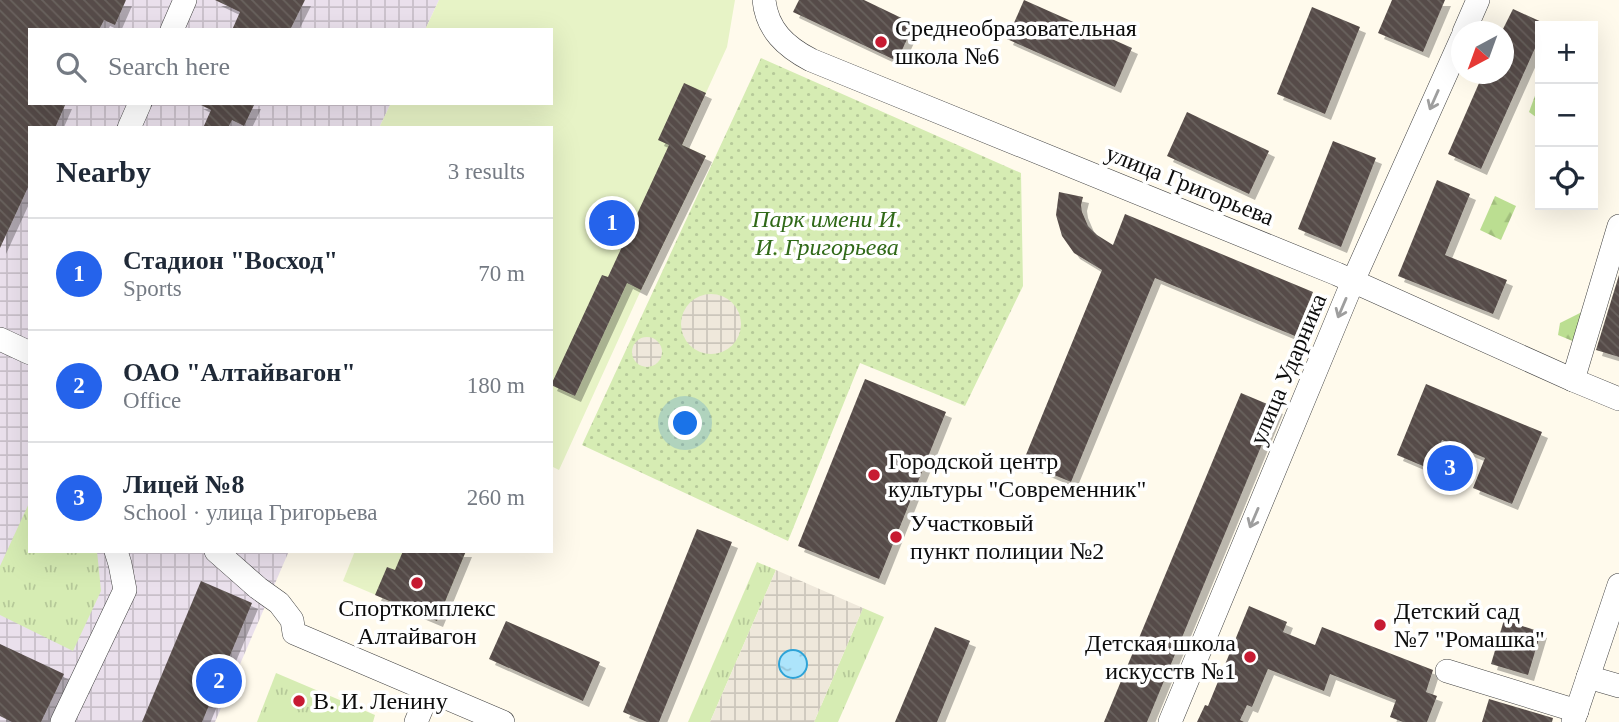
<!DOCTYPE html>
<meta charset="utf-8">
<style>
:root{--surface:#fff;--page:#f2f2f3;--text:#1f2937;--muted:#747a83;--line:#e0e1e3;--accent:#2563eb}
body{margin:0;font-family:Georgia,serif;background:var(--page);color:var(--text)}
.controls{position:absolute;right:21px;top:21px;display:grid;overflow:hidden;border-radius:0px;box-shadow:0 7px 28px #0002}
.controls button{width:63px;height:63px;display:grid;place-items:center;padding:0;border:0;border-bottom:2px solid var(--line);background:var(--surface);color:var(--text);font:35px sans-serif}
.compass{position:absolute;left:1451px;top:21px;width:63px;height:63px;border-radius:50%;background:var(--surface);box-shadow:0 7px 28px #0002;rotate:221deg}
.you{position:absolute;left:686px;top:424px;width:24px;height:24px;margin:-18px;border:5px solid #fff;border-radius:50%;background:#1a73e8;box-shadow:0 0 0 10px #1a73e833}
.badge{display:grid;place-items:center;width:46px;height:46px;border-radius:50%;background:var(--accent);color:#fff;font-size:23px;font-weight:700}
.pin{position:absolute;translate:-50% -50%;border:4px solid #fff;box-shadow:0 2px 7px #0006}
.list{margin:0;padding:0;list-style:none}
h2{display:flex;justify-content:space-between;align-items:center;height:91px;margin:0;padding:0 28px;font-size:30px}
h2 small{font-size:23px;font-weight:400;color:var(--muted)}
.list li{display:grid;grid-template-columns:46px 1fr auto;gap:21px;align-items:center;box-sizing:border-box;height:112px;padding:0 28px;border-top:2px solid var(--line)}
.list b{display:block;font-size:26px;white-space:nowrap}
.list p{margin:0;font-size:23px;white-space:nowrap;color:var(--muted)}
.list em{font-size:23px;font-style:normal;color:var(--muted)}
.icon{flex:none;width:38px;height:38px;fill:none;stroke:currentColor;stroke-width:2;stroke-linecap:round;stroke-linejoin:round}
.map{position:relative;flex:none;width:1619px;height:722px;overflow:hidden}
.search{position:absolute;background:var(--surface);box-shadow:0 7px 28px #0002;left:28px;top:28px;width:525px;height:77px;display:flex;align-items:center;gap:18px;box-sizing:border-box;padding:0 24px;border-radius:0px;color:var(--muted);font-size:26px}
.panel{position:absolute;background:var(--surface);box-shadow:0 7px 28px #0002;left:28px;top:126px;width:525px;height:427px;border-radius:0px}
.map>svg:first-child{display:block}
</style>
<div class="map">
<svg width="1619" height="722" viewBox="0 0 1619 722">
<defs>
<pattern id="industrial-grid" width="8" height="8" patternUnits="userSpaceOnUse" patternTransform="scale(1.75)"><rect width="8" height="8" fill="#eae0ec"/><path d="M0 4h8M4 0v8" fill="none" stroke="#c8bfc9"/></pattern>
<pattern id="grass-tufts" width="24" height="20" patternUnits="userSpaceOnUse" patternTransform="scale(1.75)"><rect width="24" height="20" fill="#d6ecb3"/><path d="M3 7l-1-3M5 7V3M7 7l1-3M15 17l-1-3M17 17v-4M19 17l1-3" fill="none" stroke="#b6c999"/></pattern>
<pattern id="forest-firs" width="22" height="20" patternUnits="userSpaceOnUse" patternTransform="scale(1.75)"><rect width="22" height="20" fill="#bbde91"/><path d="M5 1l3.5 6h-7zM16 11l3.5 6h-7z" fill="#a0bd7c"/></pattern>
<pattern id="park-dots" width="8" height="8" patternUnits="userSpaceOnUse" patternTransform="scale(1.75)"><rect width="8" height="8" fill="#d6ecb3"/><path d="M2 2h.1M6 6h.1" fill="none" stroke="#b6c999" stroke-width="1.8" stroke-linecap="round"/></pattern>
<pattern id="plaza-grid" width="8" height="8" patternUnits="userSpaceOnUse" patternTransform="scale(1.75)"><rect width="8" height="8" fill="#efe8db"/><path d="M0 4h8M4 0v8" fill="none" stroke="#ccc6bb"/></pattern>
<pattern id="water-ripples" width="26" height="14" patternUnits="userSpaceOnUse" patternTransform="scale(1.75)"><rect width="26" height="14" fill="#ade4fb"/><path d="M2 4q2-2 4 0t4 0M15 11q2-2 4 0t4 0" fill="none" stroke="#94c2d6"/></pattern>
<pattern id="building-back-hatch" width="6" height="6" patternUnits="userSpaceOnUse" patternTransform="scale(1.75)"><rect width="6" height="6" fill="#564c48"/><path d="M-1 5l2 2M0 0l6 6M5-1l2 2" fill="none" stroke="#69615e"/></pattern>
<filter id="shadow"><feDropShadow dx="6" dy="6" stdDeviation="0" flood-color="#0004"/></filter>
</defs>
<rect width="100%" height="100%" fill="#fffaec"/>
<!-- industrial -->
<path fill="url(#industrial-grid)" d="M 0,0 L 439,0 L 425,30 L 30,30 L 30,103 L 391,103 L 379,128 L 30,128 L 30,551 L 289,551 L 215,722 L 0,722 Z"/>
<!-- grass -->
<g fill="url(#grass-tufts)">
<path d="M 30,501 L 30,551 L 97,551 L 101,591 L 73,651 L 0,615 L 0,566 Z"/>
<path d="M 757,562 L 776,570 L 710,722 L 688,722 Z"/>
<path d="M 863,608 L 884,617 L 838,722 L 814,722 Z"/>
<path d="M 276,673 L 375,715 L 373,722 L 257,722 Z"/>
</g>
<!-- forest -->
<g fill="url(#forest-firs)">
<path d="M 1540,82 L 1540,120 L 1529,112 Z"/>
<path d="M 1495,196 L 1516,206 L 1501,240 L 1480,230 Z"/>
<path d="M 1588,309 L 1575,342 L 1558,335 L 1560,323 Z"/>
</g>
<!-- park -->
<path fill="url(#park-dots)" d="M 761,58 L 1021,173 L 1023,286 L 965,406 L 860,363 L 788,541 L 582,445 Z"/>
<!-- pitch -->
<g fill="#e7f3c6">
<path d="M 439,0 L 735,0 L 727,47 L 682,145 L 706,156 L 641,290 L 559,470 L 551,466 L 551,128 L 379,128 L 391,103 L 551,103 L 551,30 L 425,30 Z"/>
<path d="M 355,551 L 466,551 L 437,621 L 343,581 Z"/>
</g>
<!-- plaza -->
<g fill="url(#plaza-grid)">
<circle cx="711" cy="324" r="30"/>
<circle cx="647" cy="352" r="15"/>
<path d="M 776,570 L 863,608 L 814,722 L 710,722 Z"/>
</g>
<!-- water -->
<circle fill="url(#water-ripples)" stroke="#2ea3d7" stroke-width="2" cx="793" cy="664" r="14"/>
<!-- building -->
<g fill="url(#building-back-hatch)" filter="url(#shadow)">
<path d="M 0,0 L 126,0 L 115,25 L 104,20 L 99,30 L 30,30 L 30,103 L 66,103 L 55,128 L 30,128 L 30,183 L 0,248 Z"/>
<path d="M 215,0 L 305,0 L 290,30 L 232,30 L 240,12 Z"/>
<path d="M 799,0 L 864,0 L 914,24 L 897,61 L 793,12 Z"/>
<path d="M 1024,0 L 1132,48 L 1115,87 L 1007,39 Z"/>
<path d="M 1392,0 L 1445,0 L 1423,52 L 1378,33 Z"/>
<path d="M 1312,7 L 1360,27 L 1325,114 L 1277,94 Z"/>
<path d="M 1513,9 L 1546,24 L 1545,26 L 1540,26 L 1540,37 L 1481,169 L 1448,154 L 1483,74 L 1503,74 L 1503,29 Z"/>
<path d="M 684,83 L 706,93 L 682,145 L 706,156 L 641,290 L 627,283 L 575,396 L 551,385 L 602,275 L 608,277 L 669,145 L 658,140 Z"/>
<path d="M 197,103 L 255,103 L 244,126 L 232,120 L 228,128 L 203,128 L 211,110 Z"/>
<path d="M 1187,112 L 1269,151 L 1249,194 L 1167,156 Z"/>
<path d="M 1333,141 L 1376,158 L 1341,247 L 1298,229 Z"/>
<path d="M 1437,180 L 1470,194 L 1445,255 L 1507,280 L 1493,314 L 1398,276 Z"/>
<path d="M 1059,192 L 1083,197 L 1081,205 L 1082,212 L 1088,226 L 1097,235 L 1113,245 L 1125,214 L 1313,292 L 1295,336 L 1155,278 L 1071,482 L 1023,462 L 1102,270 L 1074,253 L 1062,236 L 1056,215 Z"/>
<path d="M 1619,275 L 1619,357 L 1596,350 Z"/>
<path d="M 865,379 L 946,412 L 879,579 L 798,546 Z"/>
<path d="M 1426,384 L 1542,432 L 1512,504 L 1473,488 L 1485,458 L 1442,440 L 1430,469 L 1397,455 Z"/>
<path d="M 1241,393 L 1277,408 L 1147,722 L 1104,722 Z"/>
<path d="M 697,529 L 732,542 L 659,722 L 647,722 L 623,712 Z"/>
<path d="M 403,551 L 466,551 L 437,621 L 375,595 L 387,567 L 395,570 Z"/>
<path d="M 201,581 L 252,603 L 202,722 L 142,722 Z"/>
<path d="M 1249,606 L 1287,622 L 1283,632 L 1315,645 L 1322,627 L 1433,670 L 1426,692 L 1437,696 L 1427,722 L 1403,722 L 1390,717 L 1396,700 L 1330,674 L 1324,691 L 1268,669 L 1252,707 L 1247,705 L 1240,720 L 1244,722 L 1197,722 L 1205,705 L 1208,706 Z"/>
<path d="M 1504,620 L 1541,632 L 1528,675 L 1491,664 Z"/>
<path d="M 506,621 L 600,662 L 583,701 L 489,659 Z"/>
<path d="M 935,627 L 970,641 L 937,722 L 895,722 Z"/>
<path d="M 0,644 L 64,674 L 41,722 L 12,722 L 0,716 Z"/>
<path d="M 1489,699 L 1553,718 L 1552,722 L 1482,722 Z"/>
</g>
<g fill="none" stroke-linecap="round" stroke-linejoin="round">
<defs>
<g id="minor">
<path d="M 764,0 C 767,30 786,47 811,60 L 1337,274 L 1573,380 L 1619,399"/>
<path d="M 172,30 L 185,0"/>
<path d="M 1464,32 L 1478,0"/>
<path d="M 129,128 L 140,103"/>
<path d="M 0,339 L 30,353"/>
<path d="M 1573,380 L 1619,226"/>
<path d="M 216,551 L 258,588 L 279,603 L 292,620 L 294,633 L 503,722"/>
<path d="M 1447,671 L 1577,711"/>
<path d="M 1588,677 L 1619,686"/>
<path d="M 62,722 L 125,590 L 120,564 L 116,551"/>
<path d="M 416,722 L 429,691"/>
<path d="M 1170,722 L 1353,281 L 1462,38"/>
<path d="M 1573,722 L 1619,585"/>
</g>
</defs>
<!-- minor casing -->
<use href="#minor" stroke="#404040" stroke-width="24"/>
<!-- minor -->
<use href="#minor" stroke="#fff" stroke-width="23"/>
</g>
<!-- one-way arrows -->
<defs><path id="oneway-shaft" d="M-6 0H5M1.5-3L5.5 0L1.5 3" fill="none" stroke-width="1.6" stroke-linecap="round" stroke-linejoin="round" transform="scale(1.75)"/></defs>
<g stroke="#9e9e9e">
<use href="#oneway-shaft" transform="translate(1434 100) rotate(114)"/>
<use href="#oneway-shaft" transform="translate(1342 308) rotate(113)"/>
<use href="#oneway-shaft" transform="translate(1254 518) rotate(113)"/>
</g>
<!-- markers -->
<g fill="#c71b32" stroke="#fff" stroke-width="2.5">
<circle cx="881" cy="42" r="7"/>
<circle cx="874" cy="475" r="7"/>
<circle cx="896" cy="537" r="7"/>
<circle cx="417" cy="583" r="7"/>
<circle cx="1380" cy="625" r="7"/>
<circle cx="1250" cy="657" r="7"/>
<circle cx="299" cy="701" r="7"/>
</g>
<g text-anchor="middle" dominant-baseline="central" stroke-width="7" stroke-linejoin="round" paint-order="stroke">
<!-- poi labels -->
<g font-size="24" fill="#0d0d0d" stroke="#fff" text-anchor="start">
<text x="895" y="28">Среднеобразовательная<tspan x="895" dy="28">школа №6</tspan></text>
<text x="888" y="461">Городской центр<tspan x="888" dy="28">культуры "Современник"</tspan></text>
<text x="910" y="523">Участковый<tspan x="910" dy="28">пункт полиции №2</tspan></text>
<text x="417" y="608" text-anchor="middle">Спорткомплекс<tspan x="417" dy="28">Алтайвагон</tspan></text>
<text x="1394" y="611">Детский сад<tspan x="1394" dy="28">№7 "Ромашка"</tspan></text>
<text x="1236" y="643" text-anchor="end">Детская школа<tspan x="1236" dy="28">искусств №1</tspan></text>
<text x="313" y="701">В. И. Ленину</text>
</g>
<!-- street labels -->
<g font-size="24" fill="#0d0d0d" stroke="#fff">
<text transform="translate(1190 185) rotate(22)">улица Григорьева</text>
<text transform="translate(1288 369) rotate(-67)">улица Ударника</text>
</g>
<!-- park labels -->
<g font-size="24" font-style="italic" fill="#306918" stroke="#fff">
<text x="827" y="219">Парк имени И.<tspan x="827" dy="28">И. Григорьева</tspan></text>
</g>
</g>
</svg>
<div class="controls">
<button>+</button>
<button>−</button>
<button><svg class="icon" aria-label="locate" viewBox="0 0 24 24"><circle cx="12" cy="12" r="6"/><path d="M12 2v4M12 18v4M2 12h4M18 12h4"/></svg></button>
</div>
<svg class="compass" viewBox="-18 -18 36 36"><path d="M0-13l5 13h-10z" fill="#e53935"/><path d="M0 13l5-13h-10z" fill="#747a83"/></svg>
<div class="you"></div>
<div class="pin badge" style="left:612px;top:223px">1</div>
<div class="pin badge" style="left:219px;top:681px">2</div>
<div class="pin badge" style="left:1450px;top:468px">3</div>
<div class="search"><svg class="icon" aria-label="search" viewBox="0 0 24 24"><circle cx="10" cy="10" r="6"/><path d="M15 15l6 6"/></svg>Search here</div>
<section class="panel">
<h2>Nearby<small>3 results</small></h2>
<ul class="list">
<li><span class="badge">1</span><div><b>Стадион &quot;Восход&quot;</b><p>Sports</p></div><em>70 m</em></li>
<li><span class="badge">2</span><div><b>ОАО &quot;Алтайвагон&quot;</b><p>Office</p></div><em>180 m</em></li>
<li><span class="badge">3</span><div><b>Лицей №8</b><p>School · улица Григорьева</p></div><em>260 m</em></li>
</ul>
</section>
</div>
